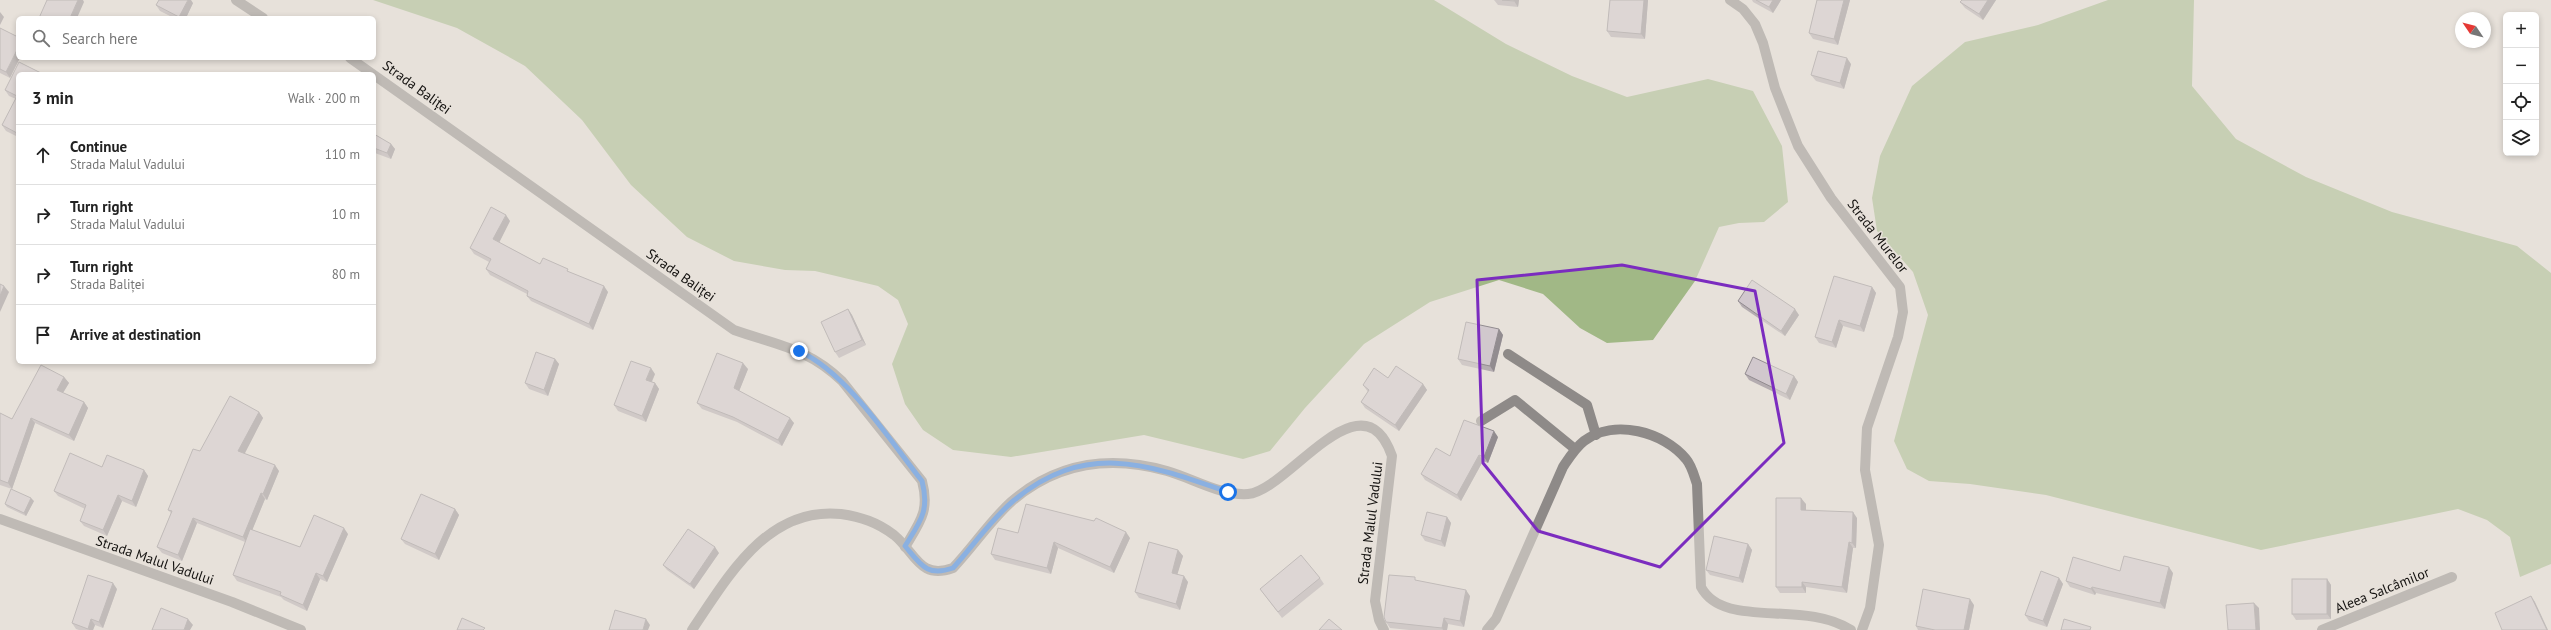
<!DOCTYPE html>
<meta charset="utf-8">
<style>
:root{--surface:#fff;--page:#f6f6f6;--text:#222;--muted:#767676;--line:#e0e0e0}
body{margin:0;font-family:"PT Sans",sans-serif;background:var(--page);color:var(--text)}
.controls{position:absolute;right:12px;top:12px;display:grid;overflow:hidden;border-radius:6px;box-shadow:0 2px 6px #0003}
.controls button{width:36px;height:36px;display:grid;place-items:center;padding:0;border:0;border-bottom:1px solid var(--line);background:var(--surface);color:var(--text);font:20px sans-serif}
.compass{position:absolute;left:2455px;top:12px;width:36px;height:36px;border-radius:50%;background:var(--surface);box-shadow:0 2px 6px #0003;rotate:305deg}
.stop{position:absolute;width:12px;height:12px;margin:-9px;border:3px solid #1a73e8;border-radius:50%;background:#fff}
.stop.end{background:#1a73e8;border-color:#fff;box-shadow:0 1px 4px #0008}
.list{margin:0;padding:0;list-style:none}
h2{display:flex;justify-content:space-between;align-items:center;height:52px;margin:0;padding:0 16px;font-size:17px}
h2 small{font-size:13px;font-weight:400;color:var(--muted)}
.list li{display:grid;grid-template-columns:26px 1fr auto;gap:12px;align-items:center;box-sizing:border-box;height:60px;padding:0 16px;border-top:1px solid var(--line)}
.list b{display:block;font-size:15px;white-space:nowrap}
.list p{margin:0;font-size:13px;white-space:nowrap;color:var(--muted)}
.list em{font-size:13px;font-style:normal;color:var(--muted)}
.icon{flex:none;width:22px;height:22px;fill:none;stroke:currentColor;stroke-width:2;stroke-linecap:round;stroke-linejoin:round}
.map{position:relative;flex:none;width:2551px;height:630px;overflow:hidden}
.search{position:absolute;background:var(--surface);box-shadow:0 2px 6px #0003;left:16px;top:16px;width:360px;height:44px;display:flex;align-items:center;gap:10px;box-sizing:border-box;padding:0 14px;border-radius:6px;color:var(--muted);font-size:15px}
.panel{position:absolute;background:var(--surface);box-shadow:0 2px 6px #0003;left:16px;top:72px;width:360px;height:292px;border-radius:6px}
.map>svg:first-child{display:block}
</style>
<div class="map">
<svg width="2551" height="630" viewBox="0 0 2551 630">
<rect width="100%" height="100%" fill="#e7e1da"/>
<!-- forest -->
<g fill="#a1b886">
<path d="M 373,0 L 1434,0 L 1506,44 L 1572,76 L 1627,97 L 1708,79 L 1753,91 L 1782,146 L 1788,202 L 1764,222 L 1739,223 L 1719,227 L 1695,281 L 1653,340 L 1607,343 L 1580,328 L 1543,294 L 1499,280 L 1430,302 L 1364,344 L 1305,408 L 1270,451 L 1243,459 L 1144,435 L 1011,457 L 953,450 L 923,430 L 905,404 L 892,364 L 908,324 L 898,300 L 878,286 L 815,271 L 785,270 L 734,261 L 687,237 L 631,185 L 582,120 L 525,66 L 457,28 Z"/>
<path d="M 2108,0 L 2194,0 L 2192,86 L 2236,139 L 2306,177 L 2392,212 L 2517,246 L 2551,273 L 2551,564 L 2520,577 L 2510,537 L 2487,520 L 2458,509 L 2261,550 L 2046,495 L 1970,484 L 1929,481 L 1907,469 L 1894,441 L 1928,315 L 1913,272 L 1877,231 L 1872,198 L 1880,156 L 1912,86 L 1965,42 L 2038,25 Z"/>
</g>
<g fill="none" stroke-linecap="round" stroke-linejoin="round">
<!-- minor -->
<g stroke="#8e8a88" stroke-width="10">
<path d="M 236,0 L 263,18"/>
<path d="M 1730,0 L 1743,9 L 1755,24 L 1763,43 L 1775,88 L 1798,146 L 1831,198 L 1900,287 L 1903,312 L 1898,337 L 1867,428 L 1865,470 L 1879,545 L 1870,608 L 1862,630"/>
<path d="M 350,58 L 734,330 C 777,345 808,348 842,381 L 922,481 C 930,511 920,522 905,547"/>
<path d="M 1508,354 L 1587,405 L 1596,435"/>
<path d="M 1481,421 L 1515,400 L 1575,449"/>
<path d="M 0,519 L 232,602 L 301,630"/>
<path d="M 692,630 C 728,577 767,506 841,514 C 861,517 877,522 894,535 C 916,553 919,580 953,568 C 973,547 990,521 1011,502 C 1057,462 1110,455 1167,471 C 1192,478 1221,496 1248,494 C 1288,491 1362,371 1392,456 L 1375,601 L 1379,620 L 1384,630"/>
<path d="M 1487,630 L 1496,619 L 1563,467 C 1569,458 1575,448 1584,441 C 1614,418 1664,432 1686,459 C 1692,466 1694,476 1697,484 L 1701,587 C 1724,630 1803,599 1851,630"/>
<path d="M 2322,630 L 2452,577"/>
</g>
</g>
<!-- wall -->
<g fill="#b4acb0">
<path d="M 1494,0 L 1519,0 L 1518,7 L 1498,5 Z"/>
<path d="M 1610,0 L 1648,0 L 1645,39 L 1611,37 L 1607,31 Z"/>
<path d="M 1752,0 L 1781,0 L 1773,13 L 1753,2 Z"/>
<path d="M 1817,0 L 1850,0 L 1838,45 L 1813,39 L 1809,33 Z"/>
<path d="M 1996,0 L 1983,20 L 1965,8 L 1960,2 Z"/>
<path d="M 193,3 L 186,18 L 174,18 L 160,11 L 156,5 Z"/>
<path d="M 0,28 L 10,78 L 0,73 Z"/>
<path d="M 1851,64 L 1844,89 L 1816,81 L 1811,75 Z"/>
<path d="M 18,74 L 18,137 L 6,131 L 2,125 L 16,99 L 9,96 L 5,90 Z"/>
<path d="M 374,134 L 391,144 L 395,149 L 391,159 L 375,153 L 374,154 Z"/>
<path d="M 510,221 L 499,242 L 540,264 L 571,273 L 608,292 L 593,330 L 531,301 L 527,296 L 527,294 L 490,275 L 486,269 L 489,262 L 474,254 L 470,248 Z"/>
<path d="M 1872,287 L 1876,293 L 1864,332 L 1843,326 L 1836,348 L 1819,343 L 1815,337 Z"/>
<path d="M 1738,301 L 1799,315 L 1785,336 L 1742,307 Z"/>
<path d="M 848,309 L 852,315 L 866,345 L 839,358 L 835,352 Z"/>
<path d="M 1499,329 L 1503,335 L 1494,372 L 1462,365 L 1458,359 Z"/>
<path d="M 555,359 L 559,364 L 548,396 L 529,389 L 525,383 Z"/>
<path d="M 748,369 L 739,391 L 794,423 L 782,446 L 737,422 L 702,409 L 697,403 Z"/>
<path d="M 655,374 L 652,382 L 655,383 L 659,389 L 646,422 L 618,411 L 614,405 Z"/>
<path d="M 1745,374 L 1794,376 L 1798,382 L 1790,400 L 1749,380 Z"/>
<path d="M 64,377 L 69,383 L 63,393 L 84,402 L 88,408 L 74,441 L 35,423 L 12,489 L 0,485 L 0,413 L 12,419 Z"/>
<path d="M 1388,378 L 1423,384 L 1427,390 L 1399,431 L 1365,408 L 1361,402 L 1368,392 L 1363,385 Z"/>
<path d="M 259,412 L 263,418 L 244,453 L 279,471 L 267,500 L 265,499 L 252,530 L 300,547 L 348,534 L 327,582 L 320,579 L 307,611 L 284,600 L 281,597 L 237,581 L 233,575 L 245,542 L 197,523 L 182,561 L 162,553 L 157,547 L 171,513 L 168,510 L 200,451 Z"/>
<path d="M 1498,437 L 1488,463 L 1483,461 L 1461,501 L 1425,480 L 1421,474 L 1450,456 Z"/>
<path d="M 144,470 L 148,476 L 136,507 L 122,501 L 107,536 L 84,526 L 80,521 L 85,509 L 58,496 L 54,491 Z"/>
<path d="M 34,501 L 26,516 L 7,507 L 5,504 Z"/>
<path d="M 1806,504 L 1806,510 L 1857,518 L 1856,548 L 1853,548 L 1847,593 L 1806,587 L 1806,593 L 1780,593 L 1776,587 Z"/>
<path d="M 455,509 L 459,515 L 439,560 L 405,544 L 401,539 Z"/>
<path d="M 1447,517 L 1451,523 L 1445,547 L 1425,541 L 1421,535 Z"/>
<path d="M 1018,533 L 1130,538 L 1114,573 L 1058,548 L 1051,574 L 995,560 L 991,554 Z"/>
<path d="M 1748,544 L 1752,550 L 1743,583 L 1710,575 L 1706,570 Z"/>
<path d="M 1178,550 L 1183,556 L 1177,574 L 1188,582 L 1180,610 L 1139,598 L 1135,592 Z"/>
<path d="M 719,553 L 694,589 L 667,570 L 663,565 Z"/>
<path d="M 2120,571 L 2173,573 L 2165,609 L 2096,593 L 2095,595 L 2070,587 L 2066,581 Z"/>
<path d="M 1320,578 L 1324,584 L 1282,618 L 1260,589 Z"/>
<path d="M 2059,578 L 2063,584 L 2047,627 L 2029,621 L 2025,615 Z"/>
<path d="M 2327,579 L 2331,585 L 2331,619 L 2296,620 L 2292,614 Z"/>
<path d="M 1418,581 L 1470,596 L 1464,627 L 1448,624 L 1447,630 L 1409,630 L 1390,628 L 1386,622 Z"/>
<path d="M 117,589 L 103,628 L 95,625 L 93,630 L 79,630 L 76,629 L 72,623 Z"/>
<path d="M 1974,605 L 1969,630 L 1918,630 L 1916,626 Z"/>
</g>
<!-- shaded-wall -->
<g fill="#928c90">
<path d="M 78,0 L 83,0 L 84,2 L 77,18 L 70,18 Z"/>
<path d="M 188,0 L 191,0 L 193,3 L 186,18 L 180,18 L 179,17 Z"/>
<path d="M 1514,0 L 1519,0 L 1518,7 L 1514,1 Z"/>
<path d="M 1644,0 L 1648,0 L 1645,39 L 1641,34 Z"/>
<path d="M 1773,0 L 1781,0 L 1773,13 L 1769,7 Z"/>
<path d="M 1844,0 L 1850,0 L 1838,45 L 1834,39 Z"/>
<path d="M 1988,0 L 1996,0 L 1983,20 L 1979,14 Z"/>
<path d="M 0,12 L 4,17 L 0,25 Z"/>
<path d="M 18,48 L 18,58 L 20,58 L 10,78 L 6,72 Z"/>
<path d="M 1847,58 L 1851,64 L 1844,89 L 1840,83 Z"/>
<path d="M 391,144 L 395,149 L 391,159 L 387,153 Z"/>
<path d="M 506,215 L 510,221 L 498,245 L 493,239 Z"/>
<path d="M 4,286 L 9,292 L 0,312 L 0,296 Z"/>
<path d="M 604,286 L 608,292 L 593,330 L 589,324 Z"/>
<path d="M 1872,287 L 1876,293 L 1864,332 L 1860,326 Z"/>
<path d="M 848,309 L 852,315 L 866,345 L 862,340 Z"/>
<path d="M 1795,309 L 1799,315 L 1785,336 L 1781,331 Z"/>
<path d="M 1839,320 L 1843,326 L 1836,348 L 1832,342 Z"/>
<path d="M 1499,329 L 1503,335 L 1494,372 L 1490,366 Z"/>
<path d="M 555,359 L 559,364 L 548,396 L 544,390 Z"/>
<path d="M 743,363 L 748,369 L 738,394 L 734,388 Z"/>
<path d="M 651,368 L 655,374 L 650,385 L 646,380 Z"/>
<path d="M 1794,376 L 1798,382 L 1790,400 L 1786,394 Z"/>
<path d="M 64,377 L 69,383 L 61,396 L 57,390 Z"/>
<path d="M 655,383 L 659,389 L 646,422 L 642,416 Z"/>
<path d="M 1423,384 L 1427,390 L 1399,431 L 1395,425 Z"/>
<path d="M 84,402 L 88,408 L 74,441 L 69,435 Z"/>
<path d="M 259,412 L 263,418 L 243,457 L 238,451 Z"/>
<path d="M 31,418 L 35,423 L 12,489 L 8,483 Z"/>
<path d="M 790,418 L 794,423 L 782,446 L 778,440 Z"/>
<path d="M 1494,431 L 1498,437 L 1488,463 L 1484,457 Z"/>
<path d="M 1479,455 L 1483,461 L 1461,501 L 1457,495 Z"/>
<path d="M 275,465 L 279,471 L 267,500 L 263,494 Z"/>
<path d="M 144,470 L 148,476 L 136,507 L 132,501 Z"/>
<path d="M 261,493 L 265,499 L 247,543 L 243,537 Z"/>
<path d="M 118,495 L 122,501 L 107,536 L 103,530 Z"/>
<path d="M 31,498 L 34,501 L 26,516 L 24,513 Z"/>
<path d="M 1801,498 L 1806,504 L 1806,516 L 1801,510 Z"/>
<path d="M 455,509 L 459,515 L 439,560 L 435,554 Z"/>
<path d="M 1853,512 L 1857,518 L 1856,548 L 1852,543 Z"/>
<path d="M 1447,517 L 1451,523 L 1445,547 L 1441,541 Z"/>
<path d="M 193,518 L 197,523 L 182,561 L 178,555 Z"/>
<path d="M 344,528 L 348,534 L 327,582 L 323,576 Z"/>
<path d="M 1126,532 L 1130,538 L 1114,573 L 1110,567 Z"/>
<path d="M 1054,542 L 1058,548 L 1051,574 L 1047,568 Z"/>
<path d="M 1849,542 L 1853,548 L 1847,593 L 1842,587 Z"/>
<path d="M 1748,544 L 1752,550 L 1743,583 L 1739,578 Z"/>
<path d="M 715,547 L 719,553 L 694,589 L 690,584 Z"/>
<path d="M 1178,550 L 1183,556 L 1176,579 L 1172,573 Z"/>
<path d="M 2169,567 L 2173,573 L 2165,609 L 2160,603 Z"/>
<path d="M 316,573 L 320,579 L 307,611 L 303,605 Z"/>
<path d="M 1184,576 L 1188,582 L 1180,610 L 1176,604 Z"/>
<path d="M 2059,578 L 2063,584 L 2047,627 L 2043,621 Z"/>
<path d="M 2327,579 L 2331,585 L 2331,619 L 2327,614 Z"/>
<path d="M 1802,582 L 1806,587 L 1806,593 L 1802,587 Z"/>
<path d="M 113,583 L 117,589 L 103,628 L 99,622 Z"/>
<path d="M 2092,587 L 2096,593 L 2095,595 L 2091,589 Z"/>
<path d="M 1466,590 L 1470,596 L 1464,627 L 1460,621 Z"/>
<path d="M 2531,596 L 2535,602 L 2548,630 L 2547,630 Z"/>
<path d="M 1970,599 L 1974,605 L 1969,630 L 1964,630 Z"/>
<path d="M 2254,603 L 2259,608 L 2260,630 L 2256,630 Z"/>
<path d="M 1444,618 L 1448,624 L 1447,630 L 1443,630 L 1442,628 Z"/>
<path d="M 91,619 L 95,625 L 93,630 L 89,630 L 88,629 Z"/>
<path d="M 188,619 L 193,625 L 190,630 L 184,630 Z"/>
<path d="M 646,619 L 650,625 L 648,630 L 643,630 Z"/>
</g>
<!-- building -->
<g fill="#d1c8cd" stroke="#928c90">
<path d="M 47,0 L 78,0 L 70,18 L 39,18 Z"/>
<path d="M 159,0 L 188,0 L 179,17 L 156,5 Z"/>
<path d="M 1502,0 L 1514,0 L 1514,1 Z"/>
<path d="M 1610,0 L 1644,0 L 1641,34 L 1607,31 Z"/>
<path d="M 1756,0 L 1773,0 L 1769,7 Z"/>
<path d="M 1817,0 L 1844,0 L 1834,39 L 1809,33 Z"/>
<path d="M 1962,0 L 1988,0 L 1979,14 L 1960,2 Z"/>
<path d="M 0,28 L 18,37 L 18,48 L 6,72 L 0,69 Z"/>
<path d="M 1818,51 L 1847,58 L 1840,83 L 1811,75 Z"/>
<path d="M 19,62 L 43,74 L 18,74 L 18,131 L 17,133 L 2,125 L 17,96 L 5,90 Z"/>
<path d="M 374,134 L 391,144 L 387,153 L 374,148 Z"/>
<path d="M 491,207 L 506,215 L 493,239 L 540,264 L 543,258 L 568,269 L 567,271 L 604,286 L 589,324 L 527,296 L 528,291 L 486,269 L 491,259 L 470,248 Z"/>
<path d="M 1834,276 L 1872,287 L 1860,326 L 1839,320 L 1832,342 L 1815,337 Z"/>
<path d="M 1752,280 L 1795,309 L 1781,331 L 1738,301 Z"/>
<path d="M 0,284 L 4,286 L 0,296 Z"/>
<path d="M 848,309 L 862,340 L 835,352 L 821,322 Z"/>
<path d="M 1466,322 L 1499,329 L 1490,366 L 1458,359 Z"/>
<path d="M 536,352 L 555,359 L 544,390 L 525,383 Z"/>
<path d="M 717,353 L 743,363 L 734,388 L 790,418 L 778,440 L 733,417 L 697,403 Z"/>
<path d="M 1753,357 L 1794,376 L 1786,394 L 1745,374 Z"/>
<path d="M 631,361 L 651,368 L 646,380 L 655,383 L 642,416 L 614,405 Z"/>
<path d="M 41,365 L 64,377 L 57,390 L 84,402 L 69,435 L 31,418 L 8,483 L 0,480 L 0,413 L 12,419 Z"/>
<path d="M 1396,366 L 1423,384 L 1395,425 L 1361,402 L 1369,390 L 1363,385 L 1374,368 L 1388,378 Z"/>
<path d="M 230,396 L 259,412 L 238,451 L 275,465 L 263,494 L 261,493 L 243,537 L 193,518 L 178,555 L 157,547 L 172,511 L 168,510 L 193,449 L 200,451 Z"/>
<path d="M 1464,420 L 1494,431 L 1484,457 L 1479,455 L 1457,495 L 1421,474 L 1436,448 L 1450,456 Z"/>
<path d="M 70,453 L 102,467 L 107,455 L 144,470 L 132,501 L 118,495 L 103,530 L 80,521 L 86,505 L 54,491 Z"/>
<path d="M 11,489 L 31,498 L 24,513 L 5,504 Z"/>
<path d="M 421,494 L 455,509 L 435,554 L 401,539 Z"/>
<path d="M 1776,498 L 1801,498 L 1801,510 L 1853,512 L 1852,543 L 1849,542 L 1842,587 L 1802,582 L 1802,587 L 1776,587 Z"/>
<path d="M 1026,504 L 1094,521 L 1096,518 L 1126,532 L 1110,567 L 1054,542 L 1047,568 L 991,554 L 998,528 L 1018,533 Z"/>
<path d="M 1427,512 L 1447,517 L 1441,541 L 1421,535 Z"/>
<path d="M 314,515 L 344,528 L 323,576 L 316,573 L 303,605 L 280,595 L 281,592 L 233,575 L 250,529 L 300,547 Z"/>
<path d="M 688,529 L 715,547 L 690,584 L 663,565 Z"/>
<path d="M 1714,536 L 1748,544 L 1739,578 L 1706,570 Z"/>
<path d="M 1149,542 L 1178,550 L 1172,573 L 1184,576 L 1176,604 L 1135,592 Z"/>
<path d="M 1301,555 L 1320,578 L 1278,612 L 1260,589 Z"/>
<path d="M 2124,556 L 2169,567 L 2160,603 L 2092,587 L 2091,589 L 2066,581 L 2073,557 L 2120,571 Z"/>
<path d="M 2041,571 L 2059,578 L 2043,621 L 2025,615 Z"/>
<path d="M 88,575 L 113,583 L 99,622 L 91,619 L 88,629 L 72,623 Z"/>
<path d="M 1389,575 L 1415,577 L 1415,580 L 1466,590 L 1460,621 L 1444,618 L 1442,628 L 1386,622 L 1384,617 Z"/>
<rect x="2292" y="579" width="35" height="35"/>
<path d="M 1923,589 L 1970,599 L 1964,630 L 1935,630 L 1916,626 Z"/>
<path d="M 2531,596 L 2547,630 L 2502,630 L 2495,613 Z"/>
<path d="M 2254,603 L 2256,630 L 2228,630 L 2226,605 Z"/>
<path d="M 161,608 L 188,619 L 184,630 L 152,630 Z"/>
<path d="M 615,610 L 646,619 L 643,630 L 609,630 Z"/>
<path d="M 462,618 L 485,628 L 483,630 L 457,630 Z"/>
<path d="M 1329,619 L 1342,630 L 1319,630 Z"/>
<path d="M 2064,619 L 2091,627 L 2090,630 L 2061,630 Z"/>
</g>
<g fill="none" stroke-linecap="round" stroke-linejoin="round">
<!-- route -->
<path stroke="#1a73e8" stroke-width="5" d="M 799,351 C 847,373 889,439 922,481 C 930,511 920,522 905,546 C 921,565 927,577 953,568 C 972,547 990,521 1012,502 C 1085,440 1148,464 1228,492"/>
</g>
<!-- marked area -->
<path d="M0 0H2551V630H0ZM 1622,265 L 1755,291 L 1784,443 L 1660,567 L 1538,531 L 1483,463 L 1477,280 Z" fill="#e7e1da" fill-opacity=".55" fill-rule="evenodd"/>
<path fill="none" stroke="#7b2cbf" stroke-width="3" stroke-linejoin="round" d="M 1622,265 L 1755,291 L 1784,443 L 1660,567 L 1538,531 L 1483,463 L 1477,280 Z"/>
<g text-anchor="middle" dominant-baseline="central" stroke-width="3" stroke-linejoin="round" paint-order="stroke">
<!-- street labels -->
<g font-size="14" fill="#13110f" stroke="#e7e1da">
<text transform="translate(417 87) rotate(36)">Strada Baliței</text>
<text transform="translate(1878 236) rotate(52)">Strada Murelor</text>
<text transform="translate(681 275) rotate(35)">Strada Baliței</text>
<text transform="translate(1370 523) rotate(-83)">Strada Malul Vadului</text>
<text transform="translate(155 560) rotate(19)">Strada Malul Vadului</text>
<text transform="translate(2382 590) rotate(-22)">Aleea Salcâmilor</text>
</g>
</g>
</svg>
<div class="controls">
<button>+</button>
<button>−</button>
<button><svg class="icon" aria-label="locate" viewBox="0 0 24 24"><circle cx="12" cy="12" r="6"/><path d="M12 2v4M12 18v4M2 12h4M18 12h4"/></svg></button>
<button><svg class="icon" aria-label="layers" viewBox="0 0 24 24"><path d="M12 4l9 5-9 5-9-5zM3 14l9 5 9-5"/></svg></button>
</div>
<svg class="compass" viewBox="-18 -18 36 36"><path d="M0-13l5 13h-10z" fill="#e53935"/><path d="M0 13l5-13h-10z" fill="#767676"/></svg>
<div class="stop" style="left:1228px;top:492px"></div>
<div class="stop end" style="left:799px;top:351px"></div>
<div class="search"><svg class="icon" aria-label="search" viewBox="0 0 24 24"><circle cx="10" cy="10" r="6"/><path d="M15 15l6 6"/></svg>Search here</div>
<section class="panel">
<h2>3 min<small>Walk · 200 m</small></h2>
<ul class="list">
<li><svg class="icon" aria-label="ahead" viewBox="0 0 24 24"><path d="M12 20V5M6 11l6-6 6 6"/></svg><div><b>Continue</b><p>Strada Malul Vadului</p></div><em>110 m</em></li>
<li><svg class="icon" aria-label="right" viewBox="0 0 24 24"><path d="M7 20v-9h11M14 6l5 5-5 5"/></svg><div><b>Turn right</b><p>Strada Malul Vadului</p></div><em>10 m</em></li>
<li><svg class="icon" aria-label="right" viewBox="0 0 24 24"><path d="M7 20v-9h11M14 6l5 5-5 5"/></svg><div><b>Turn right</b><p>Strada Baliței</p></div><em>80 m</em></li>
<li><svg class="icon" aria-label="arrive" viewBox="0 0 24 24"><path d="M6 21V4h12l-3 4 3 4H6"/></svg><div><b>Arrive at destination</b></div></li>
</ul>
</section>
</div>
